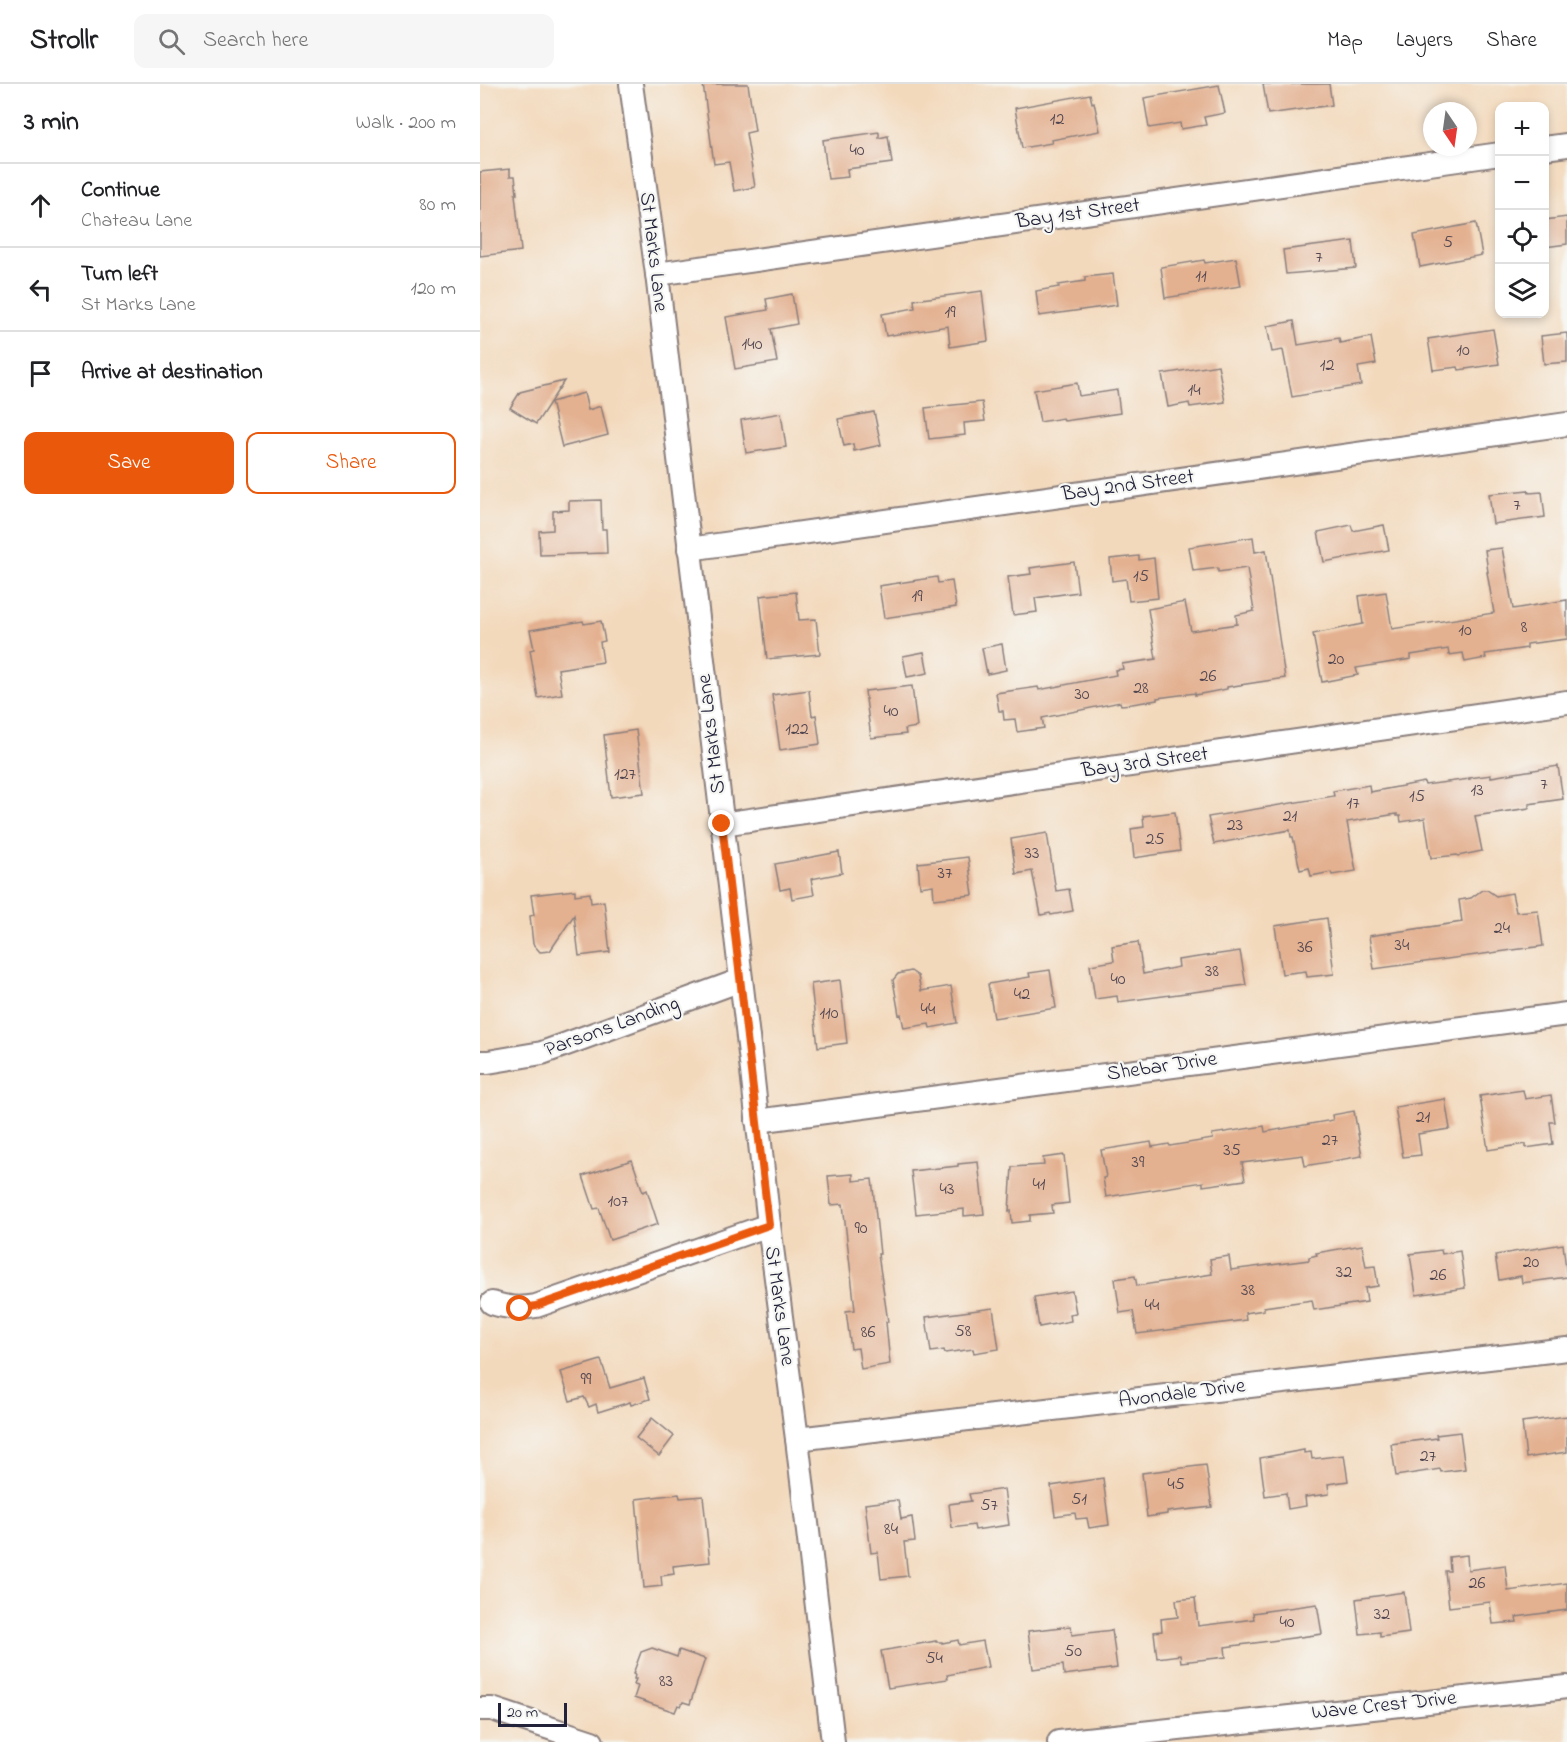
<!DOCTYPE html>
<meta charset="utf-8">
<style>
:root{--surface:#fff;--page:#f6f6f6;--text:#202124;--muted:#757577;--line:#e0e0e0;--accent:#ea580c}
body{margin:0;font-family:"Indie Flower",sans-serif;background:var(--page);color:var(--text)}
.controls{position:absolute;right:18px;top:18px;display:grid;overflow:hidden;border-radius:12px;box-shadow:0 3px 9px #0003}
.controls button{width:54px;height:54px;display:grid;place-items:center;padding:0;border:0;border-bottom:2px solid var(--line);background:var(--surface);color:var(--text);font:30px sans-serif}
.compass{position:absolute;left:943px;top:18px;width:54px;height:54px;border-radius:50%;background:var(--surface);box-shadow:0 3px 9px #0003;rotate:167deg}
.scale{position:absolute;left:18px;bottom:15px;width:69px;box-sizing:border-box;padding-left:6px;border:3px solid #22223b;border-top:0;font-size:16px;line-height:21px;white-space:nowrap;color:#22223b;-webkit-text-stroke:4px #f6f6f2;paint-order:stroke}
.stop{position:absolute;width:18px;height:18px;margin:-14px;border:4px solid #ea580c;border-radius:50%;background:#fff}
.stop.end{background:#ea580c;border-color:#fff;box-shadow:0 2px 6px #0008}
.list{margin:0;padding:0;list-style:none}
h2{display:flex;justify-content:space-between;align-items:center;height:78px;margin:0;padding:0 24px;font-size:26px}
h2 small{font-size:20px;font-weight:400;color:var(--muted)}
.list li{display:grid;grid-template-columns:39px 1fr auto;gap:18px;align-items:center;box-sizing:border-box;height:84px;padding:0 24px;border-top:2px solid var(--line)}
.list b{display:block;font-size:22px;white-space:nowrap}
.list p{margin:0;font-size:20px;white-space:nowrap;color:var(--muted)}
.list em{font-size:20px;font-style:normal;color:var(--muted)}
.actions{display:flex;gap:12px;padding:18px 24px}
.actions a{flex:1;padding:14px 0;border:2px solid var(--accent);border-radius:12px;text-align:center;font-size:21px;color:var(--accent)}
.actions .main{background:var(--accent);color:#fff}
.icon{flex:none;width:33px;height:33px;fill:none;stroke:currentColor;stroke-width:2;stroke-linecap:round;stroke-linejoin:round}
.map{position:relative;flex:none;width:1087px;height:1658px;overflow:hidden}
header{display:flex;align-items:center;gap:36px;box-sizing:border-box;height:84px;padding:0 30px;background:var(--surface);border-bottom:2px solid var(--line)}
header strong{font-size:28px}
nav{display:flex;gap:33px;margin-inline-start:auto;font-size:21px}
.search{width:420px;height:54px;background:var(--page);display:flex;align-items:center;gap:15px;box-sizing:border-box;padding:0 21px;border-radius:12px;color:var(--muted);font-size:22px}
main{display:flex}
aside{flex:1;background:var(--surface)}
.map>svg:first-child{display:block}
</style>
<header>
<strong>Strollr</strong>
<div class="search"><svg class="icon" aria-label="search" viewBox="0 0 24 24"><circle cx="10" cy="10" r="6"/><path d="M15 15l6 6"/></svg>Search here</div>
<nav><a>Map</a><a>Layers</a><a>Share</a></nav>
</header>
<main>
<aside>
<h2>3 min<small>Walk · 200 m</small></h2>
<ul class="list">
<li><svg class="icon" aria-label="ahead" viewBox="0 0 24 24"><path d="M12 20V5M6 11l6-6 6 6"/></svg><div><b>Continue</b><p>Chateau Lane</p></div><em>80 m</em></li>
<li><svg class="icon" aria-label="left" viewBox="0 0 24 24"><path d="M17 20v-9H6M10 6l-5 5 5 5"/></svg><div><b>Turn left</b><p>St Marks Lane</p></div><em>120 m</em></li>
<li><svg class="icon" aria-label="arrive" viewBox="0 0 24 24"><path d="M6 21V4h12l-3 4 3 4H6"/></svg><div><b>Arrive at destination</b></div></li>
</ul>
<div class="actions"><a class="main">Save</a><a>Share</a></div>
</aside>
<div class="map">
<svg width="1087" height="1658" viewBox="0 0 1087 1658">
<rect width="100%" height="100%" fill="#f6f6f2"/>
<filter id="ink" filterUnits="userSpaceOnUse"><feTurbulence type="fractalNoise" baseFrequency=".0167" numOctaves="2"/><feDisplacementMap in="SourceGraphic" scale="12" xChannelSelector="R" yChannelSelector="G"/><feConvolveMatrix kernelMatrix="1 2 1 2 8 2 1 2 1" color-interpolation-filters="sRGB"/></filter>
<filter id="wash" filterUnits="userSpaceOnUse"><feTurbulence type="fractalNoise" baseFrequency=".008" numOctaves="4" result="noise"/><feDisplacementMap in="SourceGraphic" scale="24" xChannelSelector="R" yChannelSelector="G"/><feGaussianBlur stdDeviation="1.35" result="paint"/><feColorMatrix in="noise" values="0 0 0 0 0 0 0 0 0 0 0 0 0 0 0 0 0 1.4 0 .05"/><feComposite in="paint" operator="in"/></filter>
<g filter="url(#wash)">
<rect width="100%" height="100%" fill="#f3d9bc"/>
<g id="blocks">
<!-- building -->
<g fill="#e3b090">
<path d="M 223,0 L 268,0 L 275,47 L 266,49 L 275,103 L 254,107 L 249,78 L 234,80 Z"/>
<path d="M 783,0 L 849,0 L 852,21 L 788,30 Z"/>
<path d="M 739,1 L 745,29 L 724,33 L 726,41 L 701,45 L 700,39 L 669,44 L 664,14 Z"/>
<path d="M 610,10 L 612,19 L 614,18 L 620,47 L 571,56 L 572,59 L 542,64 L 535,24 Z"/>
<path d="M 399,48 L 399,54 L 408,52 L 412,79 L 367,85 L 368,93 L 348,95 L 343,56 Z"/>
<path d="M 30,85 L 30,92 L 35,92 L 37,110 L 35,110 L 41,167 L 0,172 L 0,88 Z"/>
<path d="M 1087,133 L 1087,160 L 1065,163 L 1065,136 Z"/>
<path d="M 996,139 L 1002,171 L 940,183 L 934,151 Z"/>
<path d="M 873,157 L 876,184 L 806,190 L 803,166 Z"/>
<path d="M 756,174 L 761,202 L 685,214 L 681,183 L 724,176 L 725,179 Z"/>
<path d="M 633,190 L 637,221 L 559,232 L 556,207 L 579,203 L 578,201 L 605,197 L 605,193 Z"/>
<path d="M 502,207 L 508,257 L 470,263 L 468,242 L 406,252 L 402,230 L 435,224 L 434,216 Z"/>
<path d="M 312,210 L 317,240 L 291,245 L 297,278 L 255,285 L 246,233 L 288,226 L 286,215 Z"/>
<path d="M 814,237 L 818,261 L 859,254 L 860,259 L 891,253 L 896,280 L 878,283 L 881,301 L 812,313 L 803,266 L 792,268 L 787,242 Z"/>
<path d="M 1013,245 L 1019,280 L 979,286 L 978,283 L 953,286 L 948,255 Z"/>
<path d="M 1087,249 L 1087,278 L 1064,280 L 1061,252 Z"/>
<path d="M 738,281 L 745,318 L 710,323 L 709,319 L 688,323 L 682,290 Z"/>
<path d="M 84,297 L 56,340 L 30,324 L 40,308 Z"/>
<path d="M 597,299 L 599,312 L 637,306 L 640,329 L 584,337 L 583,334 L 560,338 L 554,306 Z"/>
<path d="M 104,309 L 108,326 L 121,322 L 128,351 L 82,363 L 71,318 Z"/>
<path d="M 502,318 L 505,337 L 484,339 L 485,351 L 449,355 L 445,324 Z"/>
<path d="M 394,328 L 401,361 L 374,367 L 373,360 L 364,362 L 358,335 Z"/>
<path d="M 301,329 L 306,363 L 266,369 L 261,336 Z"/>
<path d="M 1048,406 L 1049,409 L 1062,408 L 1065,433 L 1013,440 L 1009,410 Z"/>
<path d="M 121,416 L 122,445 L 126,445 L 127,469 L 60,471 L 59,447 L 73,446 L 73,427 L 89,426 L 89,417 Z"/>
<path d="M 871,441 L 873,447 L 904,441 L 909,466 L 844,478 L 838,448 Z"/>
<path d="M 773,453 L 775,468 L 786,466 L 805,594 L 747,603 L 747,605 L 715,611 L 715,609 L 677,614 L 677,616 L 652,620 L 641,621 L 640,618 L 562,634 L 564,644 L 537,648 L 535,635 L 524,636 L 523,627 L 519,627 L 516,609 L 558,603 L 559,606 L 636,591 L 635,586 L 643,585 L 642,580 L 676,575 L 668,525 L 705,518 L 711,547 L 757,540 L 756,531 L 774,527 L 767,484 L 738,488 L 738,484 L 713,487 L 709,463 Z"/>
<path d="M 1022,464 L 1033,525 L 1087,516 L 1087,555 L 1047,560 L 1047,564 L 1005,570 L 1006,574 L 985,578 L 983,569 L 969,571 L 968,565 L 931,571 L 931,575 L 876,584 L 878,591 L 842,598 L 833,550 L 883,540 L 879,512 L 906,508 L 912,545 L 1014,529 L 1007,488 L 1008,488 L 1005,466 Z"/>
<path d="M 659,472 L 659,476 L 674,474 L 678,514 L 649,517 L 646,495 L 632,497 L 630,475 Z"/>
<path d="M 594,478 L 598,508 L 555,514 L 557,528 L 533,531 L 528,493 L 551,490 L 550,484 Z"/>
<path d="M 457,493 L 458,499 L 472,497 L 476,523 L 404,534 L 399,502 Z"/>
<path d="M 316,508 L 319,536 L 336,535 L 340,570 L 287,575 L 280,512 Z"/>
<path d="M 103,537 L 104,540 L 121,537 L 125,557 L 120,558 L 123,578 L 78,585 L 82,610 L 58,614 L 50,566 L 54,565 L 50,546 Z"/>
<path d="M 522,560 L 526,586 L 507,590 L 502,564 Z"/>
<path d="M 444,568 L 448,589 L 427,593 L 423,572 Z"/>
<path d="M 432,602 L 437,643 L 425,645 L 426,650 L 391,654 L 385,607 Z"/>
<path d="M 329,606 L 332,632 L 336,631 L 340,660 L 300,666 L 292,611 Z"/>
<path d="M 156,646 L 164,709 L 131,713 L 124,651 Z"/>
<path d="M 1078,682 L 1083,715 L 1049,720 L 1049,724 L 995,732 L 1002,767 L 978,772 L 977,771 L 951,774 L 945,734 L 921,738 L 920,732 L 917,732 L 917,730 L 867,738 L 876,787 L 852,791 L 851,788 L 831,792 L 829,784 L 820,786 L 813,753 L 811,753 L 810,746 L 734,760 L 728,733 L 854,712 L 853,707 L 889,701 L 890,708 L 944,698 L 945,701 L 990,695 L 989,694 L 1011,691 L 1011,693 Z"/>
<path d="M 695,728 L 700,767 L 654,774 L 651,745 L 664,743 L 663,732 Z"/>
<path d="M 567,749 L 576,807 L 589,805 L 593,827 L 571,831 L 570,829 L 561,831 L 552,787 L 536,790 L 531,755 Z"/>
<path d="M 359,768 L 362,789 L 331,795 L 334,811 L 312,815 L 310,804 L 300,806 L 295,780 Z"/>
<path d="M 488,773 L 493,811 L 454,815 L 453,801 L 440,803 L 438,779 Z"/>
<path d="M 95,806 L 95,811 L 110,809 L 111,819 L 124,817 L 130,868 L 99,872 L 94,831 L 70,867 L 60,868 L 53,860 L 50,832 L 54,831 L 51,811 Z"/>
<path d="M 1002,806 L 1007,806 L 1016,812 L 1032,809 L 1036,828 L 1058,826 L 1063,862 L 894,885 L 889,852 L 982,838 L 979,816 L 991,814 Z"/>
<path d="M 847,834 L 854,890 L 827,893 L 826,887 L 802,890 L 795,842 Z"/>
<path d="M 658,858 L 663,890 L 699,883 L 698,876 L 760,867 L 766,901 L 638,918 L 637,912 L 615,915 L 610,881 L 634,877 L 632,862 Z"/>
<path d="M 570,886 L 576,924 L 514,934 L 508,900 L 550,893 L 549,889 Z"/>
<path d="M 431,887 L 438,892 L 441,907 L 471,902 L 477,939 L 450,944 L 449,940 L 424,944 L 421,930 L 419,931 L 413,896 L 418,890 Z"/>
<path d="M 360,896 L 367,959 L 338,963 L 331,900 Z"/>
<path d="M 1043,1006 L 1045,1015 L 1071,1011 L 1075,1038 L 1070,1038 L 1073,1060 L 1046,1064 L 1046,1060 L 1008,1066 L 1000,1012 Z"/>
<path d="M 965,1015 L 970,1045 L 938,1050 L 941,1071 L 923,1073 L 915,1023 Z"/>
<path d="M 874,1027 L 882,1072 L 825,1082 L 823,1071 L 762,1079 L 765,1096 L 723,1102 L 723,1098 L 626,1113 L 623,1094 L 626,1093 L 621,1066 L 671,1058 L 672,1063 L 689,1060 L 690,1062 L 733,1055 L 732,1050 L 784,1042 L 785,1048 L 853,1036 L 852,1031 Z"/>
<path d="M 584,1071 L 589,1119 L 572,1121 L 573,1129 L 550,1131 L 550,1137 L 532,1139 L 531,1126 L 529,1127 L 532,1083 L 564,1081 L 563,1074 Z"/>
<path d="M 152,1076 L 163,1108 L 167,1106 L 178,1140 L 130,1156 L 119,1124 L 114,1125 L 103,1092 Z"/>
<path d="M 498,1078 L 504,1130 L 484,1132 L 484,1125 L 436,1130 L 431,1087 L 478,1082 L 478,1080 Z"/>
<path d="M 373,1090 L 373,1097 L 392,1095 L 400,1170 L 398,1170 L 408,1238 L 406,1238 L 410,1280 L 381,1285 L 378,1264 L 371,1265 L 366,1227 L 375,1226 L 363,1120 L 351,1121 L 348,1092 Z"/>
<path d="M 1083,1160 L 1087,1193 L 1042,1199 L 1041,1192 L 1019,1196 L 1015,1171 Z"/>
<path d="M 882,1161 L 886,1183 L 895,1182 L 898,1202 L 885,1204 L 887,1218 L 834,1226 L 832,1216 L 784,1223 L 784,1226 L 765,1229 L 766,1236 L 657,1250 L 653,1227 L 640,1229 L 635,1195 L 655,1192 L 657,1202 L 732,1190 L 730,1175 L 749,1172 L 751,1186 L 829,1176 L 829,1173 L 837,1171 L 836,1169 Z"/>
<path d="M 961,1166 L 962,1170 L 980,1167 L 985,1204 L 936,1211 L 930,1170 Z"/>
<path d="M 592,1207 L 596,1229 L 590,1230 L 591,1237 L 559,1243 L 554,1213 Z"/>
<path d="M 513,1224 L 519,1265 L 494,1269 L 493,1265 L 465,1269 L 464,1266 L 451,1268 L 446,1233 Z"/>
<path d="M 121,1276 L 130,1304 L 164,1294 L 170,1315 L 151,1321 L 150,1318 L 118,1328 L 116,1320 L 109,1323 L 104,1313 L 90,1317 L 81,1288 Z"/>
<path d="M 1087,1332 L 1087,1368 L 1046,1374 L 1042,1338 Z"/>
<path d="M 172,1334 L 194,1352 L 179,1372 L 156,1354 Z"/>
<path d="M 980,1348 L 985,1385 L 961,1388 L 960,1385 L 916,1392 L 911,1360 L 957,1354 L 956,1351 Z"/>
<path d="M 824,1366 L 824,1369 L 831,1368 L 832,1375 L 864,1371 L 868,1397 L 848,1400 L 849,1410 L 825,1413 L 826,1422 L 808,1425 L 806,1409 L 785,1412 L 780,1374 Z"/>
<path d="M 726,1381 L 732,1423 L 687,1428 L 687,1430 L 667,1433 L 662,1389 Z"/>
<path d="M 623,1394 L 629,1441 L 609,1444 L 607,1434 L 596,1435 L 595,1429 L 575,1432 L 571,1402 Z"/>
<path d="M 524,1405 L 529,1441 L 495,1446 L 494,1441 L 472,1444 L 469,1420 L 491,1417 L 489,1410 Z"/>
<path d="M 199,1410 L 200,1414 L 223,1412 L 230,1478 L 193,1482 L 194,1490 L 181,1492 L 182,1502 L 164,1504 L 156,1415 Z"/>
<path d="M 418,1416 L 421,1435 L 432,1433 L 435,1457 L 424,1458 L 428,1492 L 401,1495 L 398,1468 L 391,1469 L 385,1420 Z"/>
<path d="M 987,1471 L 988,1486 L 1025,1481 L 1028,1507 L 1087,1499 L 1087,1526 L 1036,1533 L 1037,1538 L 1013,1540 L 1010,1518 L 969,1523 L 965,1487 L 970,1487 L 969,1473 Z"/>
<path d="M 924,1508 L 929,1549 L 900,1553 L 900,1548 L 880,1550 L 876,1515 Z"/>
<path d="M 715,1514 L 718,1542 L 774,1535 L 773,1529 L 837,1520 L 842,1550 L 745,1563 L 746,1573 L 701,1578 L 700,1571 L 677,1574 L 674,1548 L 682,1547 L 681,1535 L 698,1533 L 696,1516 Z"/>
<path d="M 591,1542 L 592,1551 L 632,1546 L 637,1584 L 584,1591 L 583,1581 L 553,1585 L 548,1547 Z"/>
<path d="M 478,1556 L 479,1561 L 503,1557 L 508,1583 L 467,1591 L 468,1595 L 408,1604 L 401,1567 L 456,1557 L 456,1558 L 462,1558 L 462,1559 Z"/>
<path d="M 172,1564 L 197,1573 L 199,1566 L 225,1575 L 210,1620 L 203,1618 L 201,1622 L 198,1621 L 195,1628 L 154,1614 L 158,1602 L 154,1601 L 156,1595 L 154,1595 L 155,1591 L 153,1590 L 161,1568 Z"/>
</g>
</g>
</g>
<g filter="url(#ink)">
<use href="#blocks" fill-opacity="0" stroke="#8a7e7c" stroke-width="1.5"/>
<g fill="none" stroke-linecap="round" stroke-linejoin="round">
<defs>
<g id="street">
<path d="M 151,0 L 177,190 L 272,987 L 289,1141 L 317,1355 L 353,1658"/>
<path d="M 1064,64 L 1087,61"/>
<path d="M 177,190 L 1020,70"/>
<path d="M 209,465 L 1087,340"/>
<path d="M 242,740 L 1087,618"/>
<path d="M 0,978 L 8,978 L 62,969 L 261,896"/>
<path d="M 277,1037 L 1087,930"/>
<path d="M 12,1219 C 28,1224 40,1225 56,1222 L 289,1141"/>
<path d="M 317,1355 L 1087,1265"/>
<path d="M 0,1625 L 12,1625 L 112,1658"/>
<path d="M 579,1658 L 1087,1603"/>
</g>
</defs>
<!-- street casing -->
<use href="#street" stroke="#8a7e7c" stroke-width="26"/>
<!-- street -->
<use href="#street" stroke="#fff" stroke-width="22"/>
</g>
</g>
<g fill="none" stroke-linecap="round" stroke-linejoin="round" filter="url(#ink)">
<!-- route -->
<path stroke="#ea580c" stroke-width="8" d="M 40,1225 L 56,1222 L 289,1141 L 242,740"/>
</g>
<g text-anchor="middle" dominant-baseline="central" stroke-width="4.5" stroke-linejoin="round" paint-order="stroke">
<!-- number labels -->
<g font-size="18" fill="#524650">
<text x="577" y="36">12</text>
<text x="377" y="67">40</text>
<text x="968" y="159">5</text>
<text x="839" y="174">7</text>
<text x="721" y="193">11</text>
<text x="470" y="229">19</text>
<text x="272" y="261">140</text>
<text x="983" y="267">10</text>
<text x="847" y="282">12</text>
<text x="714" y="307">14</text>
<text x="1037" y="422">7</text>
<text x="661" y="493">15</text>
<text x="437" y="513">19</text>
<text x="1044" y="544">8</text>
<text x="985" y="547">10</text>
<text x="856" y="576">20</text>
<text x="728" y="593">26</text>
<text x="661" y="605">28</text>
<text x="602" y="611">30</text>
<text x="411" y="628">40</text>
<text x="317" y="646">122</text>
<text x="145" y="691">127</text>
<text x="1064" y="701">7</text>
<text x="997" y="707">13</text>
<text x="937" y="713">15</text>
<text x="873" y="720">17</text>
<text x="810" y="733">21</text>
<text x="755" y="742">23</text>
<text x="675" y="756">25</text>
<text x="552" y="770">33</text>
<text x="465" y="790">37</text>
<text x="1022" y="845">24</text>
<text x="922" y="862">34</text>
<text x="825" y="864">36</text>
<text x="732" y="888">38</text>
<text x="638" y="896">40</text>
<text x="542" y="911">42</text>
<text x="448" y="926">44</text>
<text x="349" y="930">110</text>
<text x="943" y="1034">21</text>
<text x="850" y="1057">27</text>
<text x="752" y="1067">35</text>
<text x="658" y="1079">39</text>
<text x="559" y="1101">41</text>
<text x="467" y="1106">43</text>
<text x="138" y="1118">107</text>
<text x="381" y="1145">90</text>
<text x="1051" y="1179">20</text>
<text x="864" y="1189">32</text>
<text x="958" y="1192">26</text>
<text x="768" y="1207">38</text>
<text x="672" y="1222">44</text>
<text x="483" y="1248">58</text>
<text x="388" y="1249">86</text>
<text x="106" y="1296">99</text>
<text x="948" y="1373">27</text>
<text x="696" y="1401">45</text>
<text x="599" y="1416">51</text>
<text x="509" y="1422">57</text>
<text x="411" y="1446">84</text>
<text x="997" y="1500">26</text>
<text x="902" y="1531">32</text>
<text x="807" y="1539">40</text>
<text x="593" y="1568">50</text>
<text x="454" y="1575">54</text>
<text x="186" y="1598">83</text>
</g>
<!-- street labels -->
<g font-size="21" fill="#22223b" stroke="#f6f6f2">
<text transform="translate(598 130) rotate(-8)">Bay 1st Street</text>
<text transform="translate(173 168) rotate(83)">St Marks Lane</text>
<text transform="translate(648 402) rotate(-8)">Bay 2nd Street</text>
<text transform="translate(232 650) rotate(-97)">St Marks Lane</text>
<text transform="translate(665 679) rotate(-8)">Bay 3rd Street</text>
<text transform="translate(132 943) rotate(-20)">Parsons Landing</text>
<text transform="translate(682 983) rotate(-8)">Shebar Drive</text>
<text transform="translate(299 1222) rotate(82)">St Marks Lane</text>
<text transform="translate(702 1310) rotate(-7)">Avondale Drive</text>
<text transform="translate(904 1622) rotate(-6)">Wave Crest Drive</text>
</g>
</g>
</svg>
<div class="controls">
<button>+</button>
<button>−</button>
<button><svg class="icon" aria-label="locate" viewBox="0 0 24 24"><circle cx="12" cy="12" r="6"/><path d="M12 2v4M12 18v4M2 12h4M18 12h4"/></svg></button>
<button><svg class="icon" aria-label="layers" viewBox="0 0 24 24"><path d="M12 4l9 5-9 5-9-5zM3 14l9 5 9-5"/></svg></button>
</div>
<svg class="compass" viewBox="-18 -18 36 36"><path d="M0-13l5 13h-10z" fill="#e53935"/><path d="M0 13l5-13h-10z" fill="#757577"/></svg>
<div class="scale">20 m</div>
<div class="stop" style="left:40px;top:1225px"></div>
<div class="stop end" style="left:242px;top:740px"></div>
</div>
</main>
